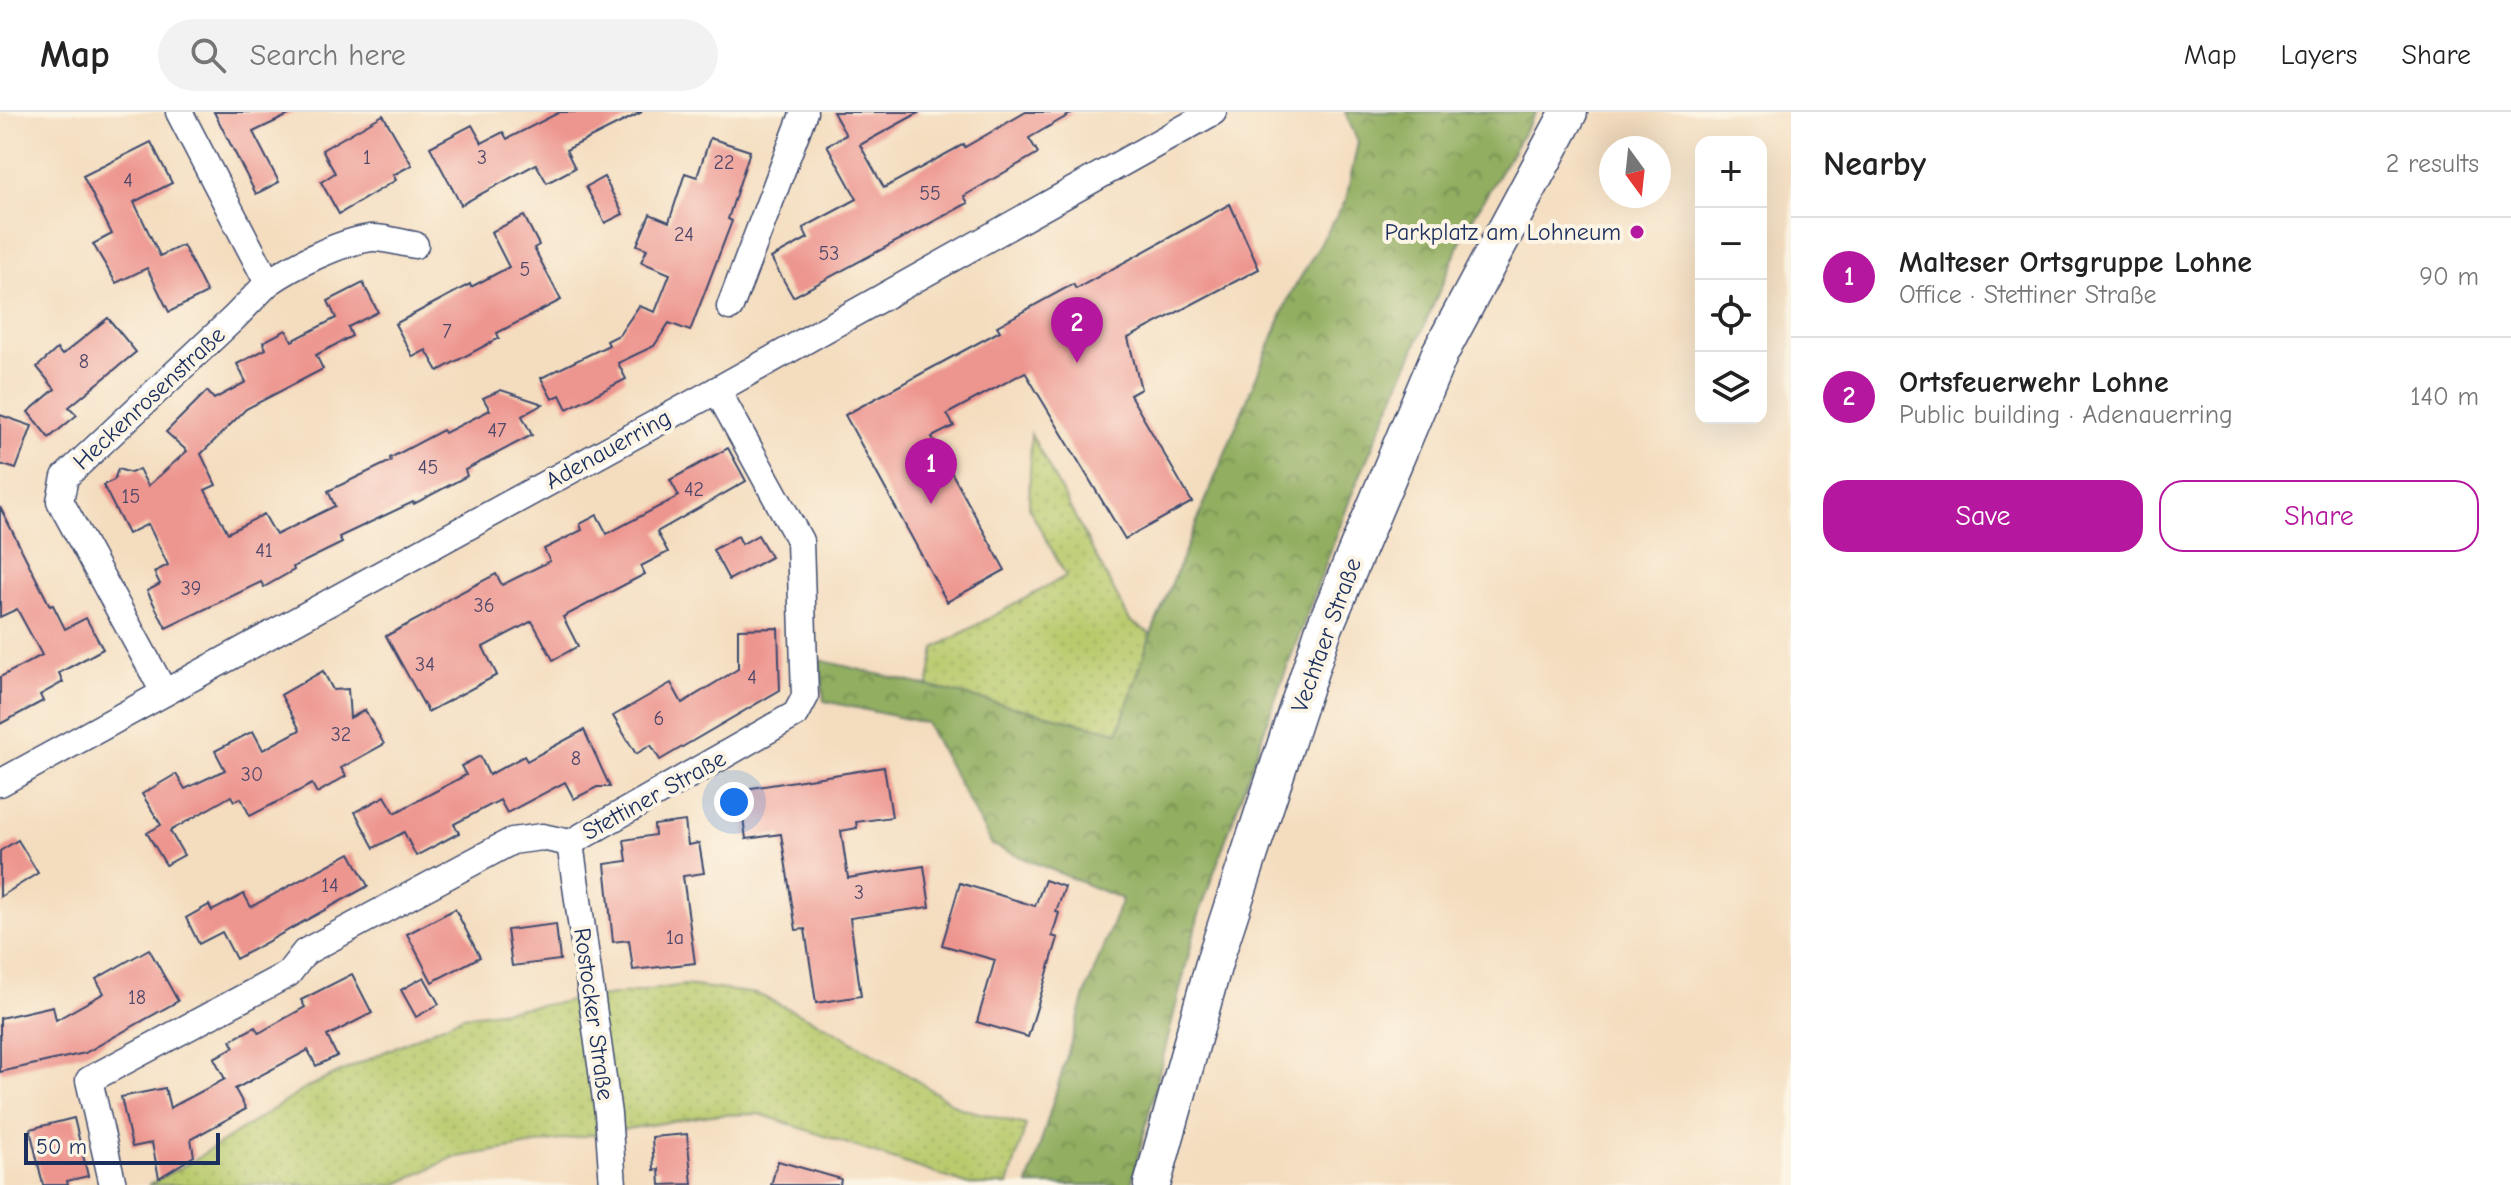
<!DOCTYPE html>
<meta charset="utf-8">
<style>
:root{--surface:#fff;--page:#f2f2f2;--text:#222;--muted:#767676;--line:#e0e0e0;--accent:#b5179e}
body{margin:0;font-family:"Comic Neue",sans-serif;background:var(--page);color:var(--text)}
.controls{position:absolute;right:24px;top:24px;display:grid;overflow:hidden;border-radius:16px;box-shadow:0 8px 32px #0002}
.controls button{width:72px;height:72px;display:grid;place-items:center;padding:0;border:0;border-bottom:2px solid var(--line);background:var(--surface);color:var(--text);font:40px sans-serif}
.compass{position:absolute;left:1599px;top:24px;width:72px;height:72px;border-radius:50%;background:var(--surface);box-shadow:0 8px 32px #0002;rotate:165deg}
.scale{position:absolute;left:24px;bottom:20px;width:196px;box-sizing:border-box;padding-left:8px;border:4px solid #1b2f5e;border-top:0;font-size:22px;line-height:28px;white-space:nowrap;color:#1b2f5e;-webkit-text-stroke:6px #fcf5e5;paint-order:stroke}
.you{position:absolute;left:734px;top:690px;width:28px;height:28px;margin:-20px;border:6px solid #fff;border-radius:50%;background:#1a73e8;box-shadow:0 0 0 12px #1a73e833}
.badge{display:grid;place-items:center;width:52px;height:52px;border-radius:50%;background:var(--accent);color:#fff;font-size:26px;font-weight:700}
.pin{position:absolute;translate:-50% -66px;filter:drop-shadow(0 2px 4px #0008)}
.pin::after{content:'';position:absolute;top:42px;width:28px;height:24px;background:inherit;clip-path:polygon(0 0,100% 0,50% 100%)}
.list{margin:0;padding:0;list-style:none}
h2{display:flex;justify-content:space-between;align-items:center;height:104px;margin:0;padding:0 32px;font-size:34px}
h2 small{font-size:26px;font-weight:400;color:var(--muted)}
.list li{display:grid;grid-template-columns:52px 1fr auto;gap:24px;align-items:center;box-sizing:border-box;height:120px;padding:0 32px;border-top:2px solid var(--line)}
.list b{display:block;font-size:30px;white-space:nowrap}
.list p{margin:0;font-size:26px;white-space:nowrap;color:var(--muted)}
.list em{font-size:26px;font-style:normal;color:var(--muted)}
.actions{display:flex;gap:16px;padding:24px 32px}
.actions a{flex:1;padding:18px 0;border:2px solid var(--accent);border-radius:24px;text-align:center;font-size:28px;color:var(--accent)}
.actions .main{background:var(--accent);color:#fff}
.icon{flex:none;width:44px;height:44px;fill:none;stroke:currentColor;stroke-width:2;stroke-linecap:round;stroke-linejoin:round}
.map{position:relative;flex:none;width:1791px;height:1073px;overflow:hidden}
header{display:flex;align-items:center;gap:48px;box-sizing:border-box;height:112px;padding:0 40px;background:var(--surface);border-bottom:2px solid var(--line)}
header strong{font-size:38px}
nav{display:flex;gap:44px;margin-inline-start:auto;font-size:28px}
.search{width:560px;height:72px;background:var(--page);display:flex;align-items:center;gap:20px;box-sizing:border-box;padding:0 28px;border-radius:44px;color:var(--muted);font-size:30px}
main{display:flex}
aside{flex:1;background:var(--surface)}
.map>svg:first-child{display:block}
</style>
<header>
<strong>Map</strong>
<div class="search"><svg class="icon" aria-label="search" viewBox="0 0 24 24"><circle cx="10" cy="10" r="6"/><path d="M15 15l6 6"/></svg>Search here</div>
<nav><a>Map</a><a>Layers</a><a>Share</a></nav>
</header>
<main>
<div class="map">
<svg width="1791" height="1073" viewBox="0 0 1791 1073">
<defs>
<pattern id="grass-dots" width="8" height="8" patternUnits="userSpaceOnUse" patternTransform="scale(2)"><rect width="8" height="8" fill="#b9ca6d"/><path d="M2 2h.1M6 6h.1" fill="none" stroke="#9eae61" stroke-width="1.8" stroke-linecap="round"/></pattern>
<pattern id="forest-crowns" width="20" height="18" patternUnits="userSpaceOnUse" patternTransform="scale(2)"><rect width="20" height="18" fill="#92ae60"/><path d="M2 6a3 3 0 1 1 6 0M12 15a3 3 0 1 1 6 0" fill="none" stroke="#768e52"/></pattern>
</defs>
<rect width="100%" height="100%" fill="#fcf5e5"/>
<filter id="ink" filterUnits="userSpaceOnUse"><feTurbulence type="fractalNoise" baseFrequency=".0125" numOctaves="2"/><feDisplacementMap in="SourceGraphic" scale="16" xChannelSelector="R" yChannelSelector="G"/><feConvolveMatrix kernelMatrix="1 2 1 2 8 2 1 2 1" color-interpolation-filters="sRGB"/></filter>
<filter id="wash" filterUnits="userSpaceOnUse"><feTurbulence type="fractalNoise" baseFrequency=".006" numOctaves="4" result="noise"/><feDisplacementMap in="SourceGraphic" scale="32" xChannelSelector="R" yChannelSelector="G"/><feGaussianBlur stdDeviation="1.8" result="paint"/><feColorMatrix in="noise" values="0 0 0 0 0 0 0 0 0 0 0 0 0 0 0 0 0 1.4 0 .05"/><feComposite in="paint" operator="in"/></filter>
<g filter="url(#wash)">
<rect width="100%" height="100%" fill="#f4ddbf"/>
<!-- grass -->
<g fill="url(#grass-dots)" stroke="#6a7c66" stroke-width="2">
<path d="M 1031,322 L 1130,509 L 1151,522 L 1118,621 L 928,575 L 935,536 L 1066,464 L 1029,396 Z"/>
<path d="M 685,873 L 757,882 L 826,914 L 881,946 L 960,996 L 1026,1013 L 1008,1073 L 969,1073 L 760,1002 L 711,1003 L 452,1046 L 396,1073 L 148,1073 L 189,1051 L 308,975 L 463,904 Z"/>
</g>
<!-- forest -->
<path fill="url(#forest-crowns)" stroke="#566e5f" stroke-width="2" d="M 1345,0 L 1536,0 L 1465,119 L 1352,382 L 1275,588 L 1198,806 L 1131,1073 L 1028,1073 L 1087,877 L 1122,787 L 992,733 L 926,611 L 824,589 L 820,548 L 1118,620 L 1151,522 L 1289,185 L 1346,88 L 1358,30 Z"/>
<g id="blocks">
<!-- building -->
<g fill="#ed958f">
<path d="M 214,0 L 295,0 L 253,20 L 279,70 L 256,82 Z"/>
<path d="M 560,0 L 642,0 L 566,38 L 575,56 L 547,71 L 536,52 L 461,93 L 430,35 L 472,13 L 482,31 L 503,20 L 507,27 Z"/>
<path d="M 833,0 L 920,0 L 860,33 L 884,76 L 964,32 L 965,35 L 1026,0 L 1074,0 L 1029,26 L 1038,41 L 964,84 L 968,91 L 793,185 L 771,146 L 808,126 L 803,116 L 857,87 L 827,33 L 846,23 Z"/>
<path d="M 383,3 L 412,53 L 393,63 L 396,68 L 339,102 L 321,70 L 335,61 L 322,38 Z"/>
<path d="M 710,26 L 750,39 L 728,107 L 732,109 L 690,219 L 669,211 L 654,234 L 618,251 L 626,267 L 567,297 L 560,283 L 552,287 L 541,266 L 609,233 L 607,229 L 619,223 L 639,194 L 655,200 L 670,162 L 641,150 L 647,137 L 637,133 L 650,102 L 669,110 L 685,61 L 697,65 Z"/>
<path d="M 151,30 L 172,71 L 134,90 L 160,144 L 183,133 L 207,181 L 169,200 L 147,156 L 116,171 L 93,132 L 112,122 L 83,64 Z"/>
<path d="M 604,65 L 623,102 L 605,111 L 586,75 Z"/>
<path d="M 1230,92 L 1259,157 L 1128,226 L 1141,277 L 1130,283 L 1192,390 L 1125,427 L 1025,260 L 947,302 L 954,314 L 932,325 L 1005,458 L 947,490 L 845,303 L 1000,219 L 997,214 L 1073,172 L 1076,177 Z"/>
<path d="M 524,104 L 539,133 L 534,136 L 561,188 L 497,221 L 499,226 L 438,259 L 426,238 L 413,245 L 395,212 L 470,172 L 471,175 L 509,155 L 491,120 Z"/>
<path d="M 363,171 L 378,200 L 348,215 L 352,224 L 316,243 L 323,257 L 246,297 L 201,342 L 216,373 L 205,378 L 228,421 L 264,402 L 276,423 L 335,394 L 328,379 L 391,349 L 390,346 L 443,318 L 445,321 L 490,298 L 483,286 L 501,278 L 543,292 L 522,304 L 532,323 L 465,358 L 467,364 L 414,392 L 413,390 L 339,425 L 342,431 L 293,455 L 294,458 L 264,475 L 261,470 L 166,516 L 147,479 L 160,472 L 154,460 L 168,453 L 148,412 L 128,422 L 103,373 L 114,368 L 118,357 L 131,361 L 139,357 L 148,374 L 187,339 L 166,320 L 207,279 L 214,287 L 246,270 L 237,252 L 266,237 L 263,230 L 286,218 L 292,229 L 336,206 L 328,189 Z"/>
<path d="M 108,206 L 136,240 L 69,295 L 77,303 L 49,326 L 28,300 L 55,277 L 37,255 L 57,237 L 62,243 Z"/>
<path d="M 0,303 L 32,314 L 16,357 L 0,352 Z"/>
<path d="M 728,336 L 746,369 L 657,420 L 668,440 L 641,454 L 645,462 L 563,505 L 578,534 L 553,548 L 532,509 L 483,535 L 497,563 L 428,600 L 386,524 L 431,500 L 450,486 L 496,462 L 502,473 L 550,449 L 544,437 L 582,418 L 580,412 L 597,403 L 607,422 L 679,384 L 670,368 Z"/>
<path d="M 0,395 L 50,494 L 53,493 L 65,517 L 86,506 L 103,537 L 59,561 L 63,570 L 40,583 L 43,589 L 0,612 L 0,565 L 42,543 L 17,497 L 0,505 Z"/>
<path d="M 758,423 L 771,445 L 729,468 L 713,438 L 738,424 L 742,432 Z"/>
<path d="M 778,516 L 780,578 L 660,648 L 651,633 L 636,642 L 613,604 L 671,571 L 682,591 L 738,557 L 738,517 Z"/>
<path d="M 323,559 L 333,578 L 348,577 L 350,606 L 365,598 L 384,632 L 341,656 L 346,664 L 317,681 L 312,672 L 250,704 L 241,686 L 234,689 L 231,684 L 170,719 L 184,743 L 166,753 L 147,721 L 161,713 L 142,682 L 176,662 L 185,677 L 225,658 L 215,639 L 253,619 L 263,638 L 300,618 L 281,583 Z"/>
<path d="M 584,618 L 610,675 L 597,675 L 574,687 L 565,670 L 507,701 L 500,688 L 454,712 L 459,721 L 416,744 L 404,720 L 374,736 L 355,700 L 385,684 L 395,701 L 466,663 L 461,654 L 480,644 L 489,663 L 524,644 L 527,649 Z"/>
<path d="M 884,655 L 892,705 L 856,710 L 857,716 L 841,719 L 848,766 L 924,754 L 930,795 L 850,806 L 861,884 L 816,891 L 805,817 L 796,818 L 781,722 L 746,727 L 739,678 Z"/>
<path d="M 685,709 L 688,733 L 699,731 L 704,761 L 683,764 L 695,851 L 633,858 L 629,828 L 613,830 L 605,752 L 627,749 L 624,728 L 655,723 L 654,713 Z"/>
<path d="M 18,728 L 38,761 L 0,785 L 0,739 Z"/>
<path d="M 350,741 L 368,774 L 236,847 L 222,820 L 199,832 L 186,806 L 209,793 L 212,799 L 244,782 L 251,795 Z"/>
<path d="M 1045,768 L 1065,775 L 1056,800 L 1059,801 L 1052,824 L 1058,826 L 1028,925 L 977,910 L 995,848 L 942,833 L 960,771 L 1035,794 Z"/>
<path d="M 455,797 L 480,845 L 432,870 L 407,822 Z"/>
<path d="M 556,812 L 560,848 L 512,854 L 507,818 Z"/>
<path d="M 149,837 L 178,889 L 85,941 L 0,960 L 0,906 L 53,894 L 56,908 L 104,881 L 96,867 Z"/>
<path d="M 352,862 L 372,901 L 327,924 L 337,944 L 316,954 L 308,938 L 235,977 L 246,997 L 191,1027 L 194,1044 L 159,1066 L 152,1031 L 132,1035 L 121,985 L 165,976 L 170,996 L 225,967 L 214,946 L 234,935 L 231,928 L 255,915 L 259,921 L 305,895 L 301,888 Z"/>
<path d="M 424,865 L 439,892 L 416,905 L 401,878 Z"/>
<path d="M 74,1006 L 88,1064 L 67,1069 L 68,1073 L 43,1073 L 30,1017 Z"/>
<path d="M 687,1022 L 692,1072 L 660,1073 L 659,1057 L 654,1058 L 652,1025 Z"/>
<path d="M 778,1049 L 841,1067 L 840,1073 L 771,1073 Z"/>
</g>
</g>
</g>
<g filter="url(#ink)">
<use href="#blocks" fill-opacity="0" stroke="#3c496d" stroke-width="2"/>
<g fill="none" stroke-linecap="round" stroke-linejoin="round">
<defs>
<g id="minor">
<path d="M 268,171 C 294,153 340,130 371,126 C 384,125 401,131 415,133"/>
<path d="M 730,195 L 804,0"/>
<path d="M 164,580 L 60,389 L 65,365 L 234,206 L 268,171 L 179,0"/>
<path d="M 0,671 L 717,278 L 1213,0"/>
<path d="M 570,731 L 608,1002 L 613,1073"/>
<path d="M 113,1073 L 89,968 L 288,862 L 305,840 L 512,729 L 542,725 L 570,731 L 796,602 L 805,585 L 800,429 L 717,278"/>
</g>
<path id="secondary" d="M 1152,1073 L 1216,844 L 1323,519 L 1440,241 L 1569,0"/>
</defs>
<!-- minor casing -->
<use href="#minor" stroke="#3c496d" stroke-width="29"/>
<!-- secondary casing -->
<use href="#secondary" stroke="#3c496d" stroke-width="39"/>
<!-- minor -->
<use href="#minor" stroke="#fff" stroke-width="26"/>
<!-- secondary -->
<use href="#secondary" stroke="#fff" stroke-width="36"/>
</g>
</g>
<!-- markers -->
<circle fill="#b5179e" stroke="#fcf5e5" stroke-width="3" cx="1637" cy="120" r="8"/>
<g text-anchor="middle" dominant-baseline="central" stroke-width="8" stroke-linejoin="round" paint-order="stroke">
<!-- number labels -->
<g font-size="20" fill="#50486a">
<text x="367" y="45">1</text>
<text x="482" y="45">3</text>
<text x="724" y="50">22</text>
<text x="128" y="68">4</text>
<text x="930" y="81">55</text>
<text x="684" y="122">24</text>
<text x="829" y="141">53</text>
<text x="525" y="157">5</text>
<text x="447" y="219">7</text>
<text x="84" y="249">8</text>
<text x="497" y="318">47</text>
<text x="428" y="355">45</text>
<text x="694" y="377">42</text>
<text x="131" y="384">15</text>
<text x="264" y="438">41</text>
<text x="191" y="476">39</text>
<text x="484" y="493">36</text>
<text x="425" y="552">34</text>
<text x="752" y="565">4</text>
<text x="659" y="606">6</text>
<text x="341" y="622">32</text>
<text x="576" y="646">8</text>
<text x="252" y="662">30</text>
<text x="330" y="773">14</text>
<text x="859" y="780">3</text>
<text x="675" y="825">1a</text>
<text x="137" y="885">18</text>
</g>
<!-- poi labels -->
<g font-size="24" fill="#1b2f5e" stroke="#fcf5e5" text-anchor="end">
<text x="1621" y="120">Parkplatz am Lohneum</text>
</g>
<!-- street labels -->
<g font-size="24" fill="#1b2f5e" stroke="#fcf5e5">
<text transform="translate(149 286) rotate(-43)">Heckenrosenstraße</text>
<text transform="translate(608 337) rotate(-29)">Adenauerring</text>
<text transform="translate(1326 523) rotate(-70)">Vechtaer Straße</text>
<text transform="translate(654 683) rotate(-29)">Stettiner Straße</text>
<text transform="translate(594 902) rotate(82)">Rostocker Straße</text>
</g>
</g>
</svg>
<div class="controls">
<button>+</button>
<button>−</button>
<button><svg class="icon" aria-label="locate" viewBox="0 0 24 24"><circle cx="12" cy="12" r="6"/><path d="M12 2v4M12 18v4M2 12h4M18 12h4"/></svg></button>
<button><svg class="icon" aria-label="layers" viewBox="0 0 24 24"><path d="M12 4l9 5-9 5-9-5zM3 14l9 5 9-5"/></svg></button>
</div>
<svg class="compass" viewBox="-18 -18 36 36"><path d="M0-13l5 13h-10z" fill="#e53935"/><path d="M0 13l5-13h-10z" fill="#767676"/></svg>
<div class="scale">50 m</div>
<div class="you"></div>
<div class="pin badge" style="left:931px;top:392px">1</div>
<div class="pin badge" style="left:1077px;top:251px">2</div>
</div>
<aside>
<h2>Nearby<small>2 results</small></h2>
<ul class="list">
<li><span class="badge">1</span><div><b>Malteser Ortsgruppe Lohne</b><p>Office · Stettiner Straße</p></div><em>90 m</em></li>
<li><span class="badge">2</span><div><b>Ortsfeuerwehr Lohne</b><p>Public building · Adenauerring</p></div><em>140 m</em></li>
</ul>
<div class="actions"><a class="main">Save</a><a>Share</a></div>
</aside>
</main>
